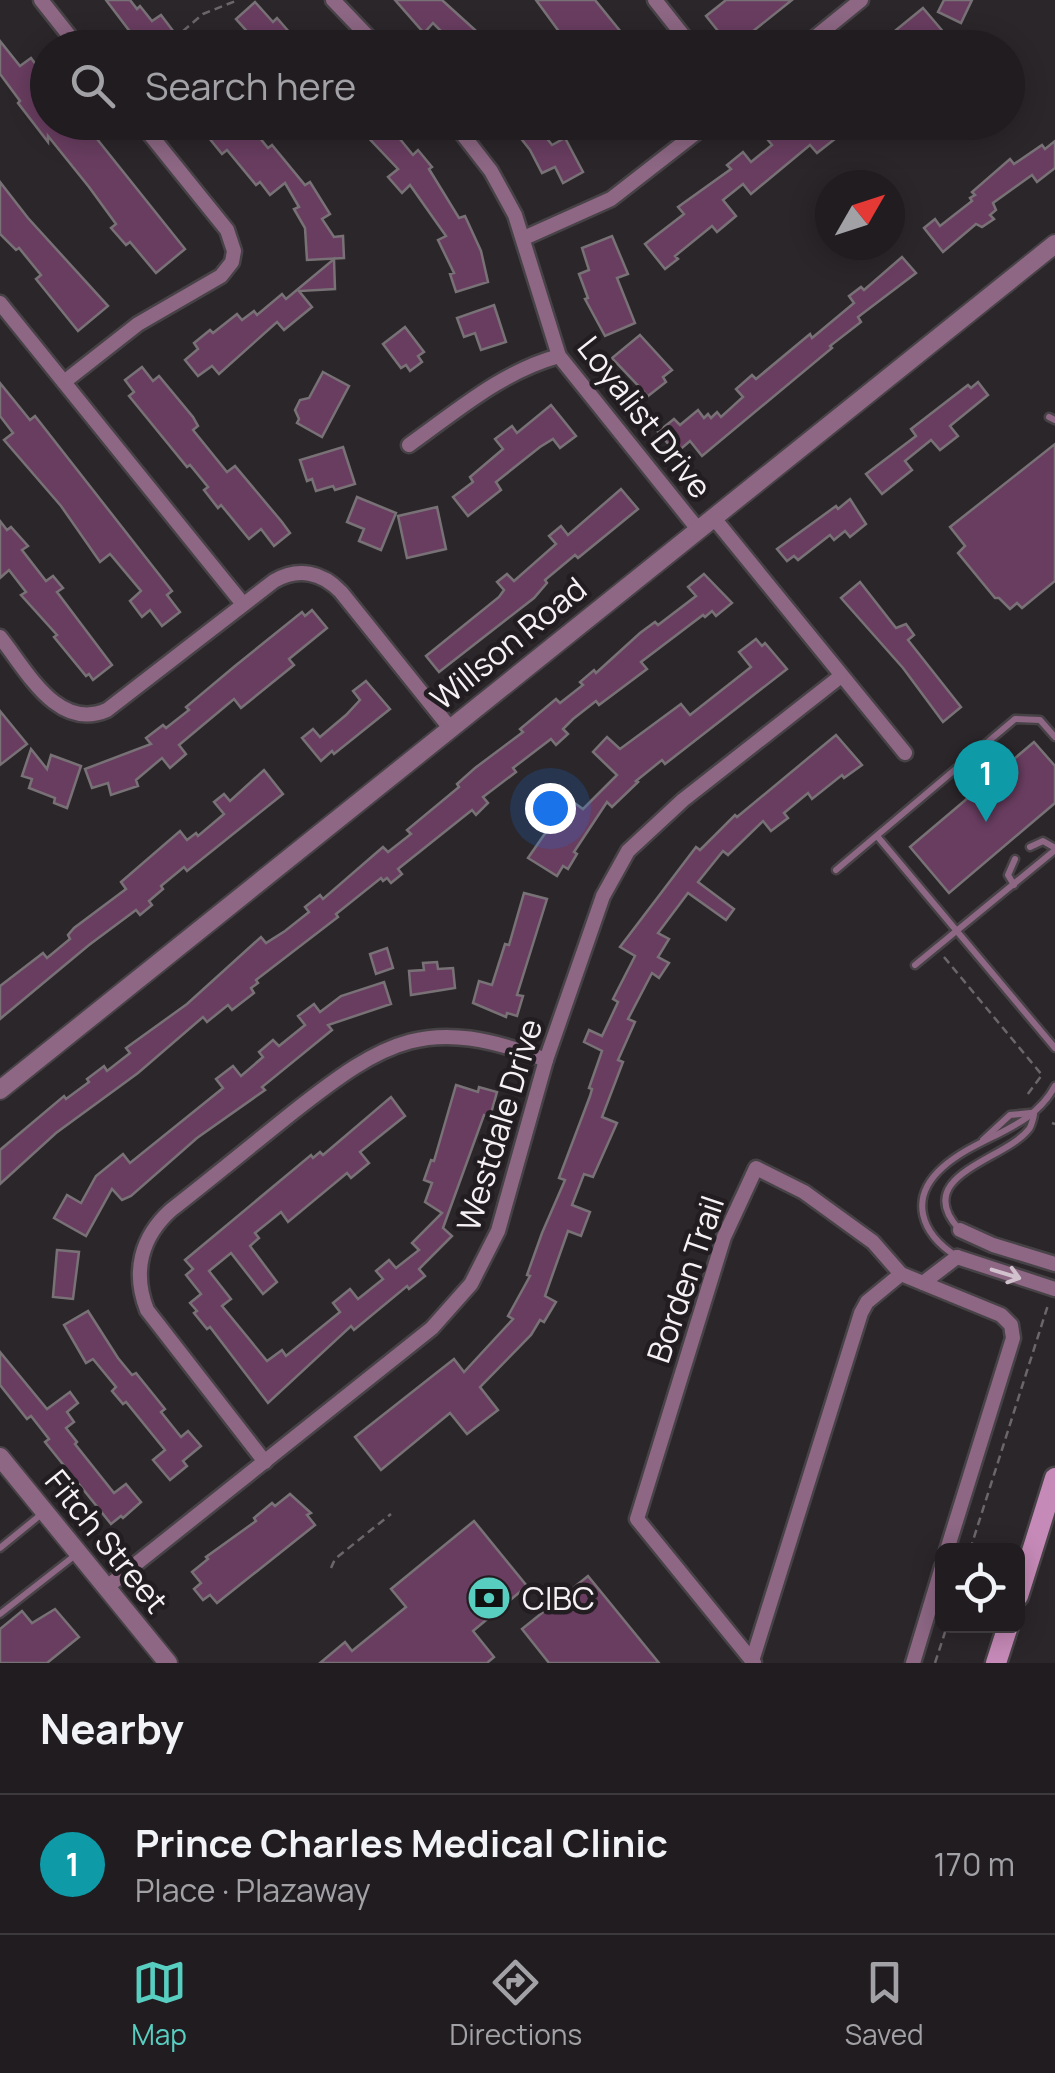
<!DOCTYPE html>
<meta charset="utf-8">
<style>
:root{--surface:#201c20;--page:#282529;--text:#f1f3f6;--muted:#a2a1a5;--line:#3d3a3e;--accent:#58cec1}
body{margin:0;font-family:Manrope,sans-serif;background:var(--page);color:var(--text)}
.controls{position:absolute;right:30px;bottom:30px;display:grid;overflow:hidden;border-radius:15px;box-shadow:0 5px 25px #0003}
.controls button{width:90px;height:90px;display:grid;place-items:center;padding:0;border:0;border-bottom:2px solid var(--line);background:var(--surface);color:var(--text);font:50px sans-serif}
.compass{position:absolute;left:815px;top:170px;width:90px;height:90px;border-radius:50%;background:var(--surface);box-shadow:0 5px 25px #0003;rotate:51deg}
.you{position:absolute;left:550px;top:808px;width:35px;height:35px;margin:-25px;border:8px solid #fff;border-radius:50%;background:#1a73e8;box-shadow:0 0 0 15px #1a73e833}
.badge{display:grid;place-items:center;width:65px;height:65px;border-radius:50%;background:var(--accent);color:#fff;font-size:32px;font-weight:700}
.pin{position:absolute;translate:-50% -82px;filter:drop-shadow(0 2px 5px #0008)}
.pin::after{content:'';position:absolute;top:52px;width:35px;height:30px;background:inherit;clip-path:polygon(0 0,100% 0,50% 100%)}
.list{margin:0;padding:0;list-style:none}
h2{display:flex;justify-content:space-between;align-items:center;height:130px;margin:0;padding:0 40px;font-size:42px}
h2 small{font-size:32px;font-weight:400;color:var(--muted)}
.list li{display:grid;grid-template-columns:65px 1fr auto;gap:30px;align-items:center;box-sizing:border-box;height:140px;padding:0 40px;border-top:2px solid var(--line)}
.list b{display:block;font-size:38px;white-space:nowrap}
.list p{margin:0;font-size:32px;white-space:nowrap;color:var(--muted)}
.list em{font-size:32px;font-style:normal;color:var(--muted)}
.icon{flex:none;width:55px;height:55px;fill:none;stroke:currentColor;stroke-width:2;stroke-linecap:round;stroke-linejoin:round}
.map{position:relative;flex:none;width:1055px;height:1663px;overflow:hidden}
.search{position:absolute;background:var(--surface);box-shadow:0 5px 25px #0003;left:30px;right:30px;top:30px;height:110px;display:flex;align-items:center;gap:25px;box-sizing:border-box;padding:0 35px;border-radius:55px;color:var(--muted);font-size:38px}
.sheet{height:270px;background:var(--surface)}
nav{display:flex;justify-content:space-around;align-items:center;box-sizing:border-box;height:140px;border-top:2px solid var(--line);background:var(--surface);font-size:28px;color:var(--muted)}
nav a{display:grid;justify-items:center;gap:5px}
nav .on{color:var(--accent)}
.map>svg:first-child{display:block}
</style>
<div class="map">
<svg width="1055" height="1663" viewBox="0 0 1055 1663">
<rect width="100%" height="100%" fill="#2b262a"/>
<!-- building -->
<g fill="#693d60" stroke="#787276" stroke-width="2.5">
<path d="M 106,0 L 130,0 L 137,9 L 140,6 L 152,21 L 161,15 L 186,48 L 135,48 L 129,40 L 134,37 Z"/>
<path d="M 395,0 L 442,0 L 495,48 L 445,48 L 451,41 L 433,23 L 424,33 Z"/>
<path d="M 536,0 L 595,0 L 634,48 L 571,48 Z"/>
<path d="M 726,0 L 792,0 L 742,40 L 740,38 L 730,46 L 706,16 Z"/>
<path d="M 944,0 L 972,0 L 961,23 L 938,12 Z"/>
<path d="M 255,2 L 273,22 L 277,18 L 303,48 L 262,48 L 236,19 Z"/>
<path d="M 923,8 L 952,42 L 945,48 L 874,48 Z"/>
<path d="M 0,41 L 20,66 L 31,58 L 43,74 L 40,76 L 48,85 L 48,122 L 68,122 L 79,137 L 89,129 L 185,249 L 156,273 L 130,242 L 126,245 L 111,228 L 116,224 L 89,187 L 48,136 L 48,142 L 18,103 L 20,101 L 0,74 Z"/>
<path d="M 214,122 L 247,122 L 268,148 L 272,145 L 305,185 L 310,182 L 330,214 L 322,219 L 334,237 L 343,236 L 344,258 L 307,260 L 305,228 L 294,209 L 299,207 L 285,183 L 270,195 L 260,182 L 256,185 L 227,150 L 222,154 L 209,138 L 220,130 Z"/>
<path d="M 371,122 L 386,122 L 413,155 L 418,150 L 432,167 L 429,169 L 459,218 L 465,216 L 481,251 L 488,282 L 456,292 L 450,274 L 454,273 L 438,240 L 446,236 L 410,185 L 402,193 L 388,177 L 398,169 L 362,131 Z"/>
<path d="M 508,122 L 534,122 L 552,145 L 565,138 L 583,172 L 563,183 L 555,167 L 542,173 L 530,150 Z"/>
<path d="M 780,122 L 838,122 L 845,131 L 817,153 L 810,145 L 751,194 L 743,184 L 723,200 L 736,216 L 717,232 L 712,226 L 675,256 L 678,259 L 665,269 L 645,244 L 684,214 L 678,207 L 731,169 L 727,165 L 743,152 L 751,162 L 772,145 L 764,135 Z"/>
<path d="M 1055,141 L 1055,168 L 1037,182 L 1032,175 L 993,203 L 996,210 L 990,215 L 994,219 L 982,227 L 976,224 L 943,252 L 924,228 L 935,219 L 940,226 L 972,201 L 970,198 L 975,195 L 972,192 L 1010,159 L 1014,164 L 1042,145 L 1045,149 Z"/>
<path d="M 0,182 L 28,218 L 108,306 L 78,331 L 36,279 L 41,275 L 19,248 L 16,250 L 0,234 Z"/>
<path d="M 612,236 L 628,274 L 617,278 L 635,323 L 605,336 L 585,299 L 588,298 L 579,274 L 589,270 L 582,248 Z"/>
<path d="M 902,257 L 916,273 L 858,317 L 861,322 L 830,346 L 832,348 L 702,456 L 690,441 L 676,453 L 658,432 L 674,419 L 680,425 L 698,410 L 704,418 L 708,414 L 711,418 L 717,412 L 721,417 L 743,397 L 736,389 L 752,375 L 756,379 L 810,334 L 812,338 L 854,303 L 849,296 L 861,287 L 864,290 Z"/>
<path d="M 334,259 L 335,289 L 299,291 L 312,307 L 284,330 L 277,322 L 219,374 L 212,366 L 198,376 L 185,360 L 198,349 L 194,343 L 210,330 L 213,333 L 237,314 L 242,320 L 254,311 L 257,315 L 282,294 L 286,299 Z"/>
<path d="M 494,305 L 506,342 L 481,350 L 475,333 L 464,337 L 457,318 Z"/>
<path d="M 405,327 L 424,352 L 418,356 L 422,362 L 410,371 L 406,365 L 401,368 L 383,344 Z"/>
<path d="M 640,335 L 672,370 L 663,377 L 666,382 L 648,396 L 612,358 Z"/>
<path d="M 142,367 L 153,381 L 159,376 L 193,417 L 198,426 L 193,430 L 227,472 L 235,466 L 282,522 L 290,533 L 274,546 L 261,529 L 249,539 L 221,505 L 218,508 L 204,490 L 208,487 L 190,465 L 187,467 L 129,396 L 134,392 L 125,380 Z"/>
<path d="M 323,372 L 349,386 L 322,437 L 297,423 L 299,419 L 295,410 L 300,400 L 309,398 Z"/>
<path d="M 978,382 L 988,395 L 950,426 L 958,436 L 940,450 L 931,440 L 905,461 L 912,470 L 882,494 L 866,474 L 916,436 L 911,429 L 968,385 L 971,388 Z"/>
<path d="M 0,383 L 30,420 L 35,416 L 172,591 L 167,595 L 180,612 L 162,626 L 150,610 L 142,617 L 130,601 L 141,591 L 110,554 L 100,562 L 61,506 L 4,440 L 13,433 L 0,416 Z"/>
<path d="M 551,405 L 576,436 L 560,448 L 553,439 L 540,447 L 496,482 L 501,490 L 468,516 L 453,497 L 473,482 L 470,477 L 503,449 L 495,439 L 512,426 L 517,433 Z"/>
<path d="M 1055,444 L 1055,581 L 1022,608 L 1017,603 L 1010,609 L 999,598 L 995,598 L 958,553 L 965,546 L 950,527 Z"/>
<path d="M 343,447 L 355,484 L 335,490 L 333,486 L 316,491 L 312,479 L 307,481 L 300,460 Z"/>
<path d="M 621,489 L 638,509 L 578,558 L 575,555 L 545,580 L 547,583 L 534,598 L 439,672 L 426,656 L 499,597 L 504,590 L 497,582 L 507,574 L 514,581 L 556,544 L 549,536 L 561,526 L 568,535 Z"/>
<path d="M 357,497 L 396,513 L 381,550 L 359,541 L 364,529 L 347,522 Z"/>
<path d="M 850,499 L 866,524 L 850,537 L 845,531 L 834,540 L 830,535 L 798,560 L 794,556 L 787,561 L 777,549 L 836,506 L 838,509 Z"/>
<path d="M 437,507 L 446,549 L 407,558 L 398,516 Z"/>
<path d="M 0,521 L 7,530 L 11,527 L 28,546 L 22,550 L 46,581 L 53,576 L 63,588 L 57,592 L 112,665 L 93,680 L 89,674 L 86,676 L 54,637 L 57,635 L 21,595 L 26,592 L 9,570 L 0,578 Z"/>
<path d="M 704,574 L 732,603 L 716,616 L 712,611 L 705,617 L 703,615 L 641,662 L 647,669 L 599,705 L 596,701 L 573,719 L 563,729 L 568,734 L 556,745 L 551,739 L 513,768 L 516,772 L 483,797 L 488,803 L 476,815 L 472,810 L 398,869 L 402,874 L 391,883 L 387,878 L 383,881 L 381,878 L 336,914 L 338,917 L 256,980 L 258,983 L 251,988 L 254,993 L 232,1010 L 228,1005 L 207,1022 L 203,1017 L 138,1073 L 56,1133 L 0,1184 L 0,1150 L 64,1096 L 66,1099 L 89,1082 L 87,1079 L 104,1066 L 107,1071 L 130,1053 L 126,1048 L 187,1004 L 261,937 L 266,943 L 285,931 L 309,912 L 305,907 L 320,895 L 323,899 L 383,847 L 388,852 L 411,834 L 407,830 L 459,787 L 457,784 L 475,768 L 523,732 L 520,729 L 556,699 L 560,703 L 583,685 L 580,682 L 594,670 L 596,673 L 640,633 L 655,622 L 658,625 L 696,596 L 688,587 Z"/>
<path d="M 860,582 L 896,628 L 906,624 L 914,635 L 908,640 L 961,707 L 943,722 L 903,668 L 841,598 Z"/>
<path d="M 312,610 L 327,628 L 289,659 L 294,665 L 241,708 L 234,699 L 179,745 L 186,754 L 170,768 L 162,758 L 136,780 L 138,786 L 111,795 L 108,783 L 92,788 L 85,769 L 151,744 L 146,738 L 163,725 L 166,728 L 189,710 L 186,707 L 235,666 L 302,612 L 305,616 Z"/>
<path d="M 756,639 L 762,646 L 765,643 L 787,669 L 665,764 L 662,760 L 636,781 L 638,782 L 612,807 L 607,802 L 574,852 L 577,854 L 568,869 L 563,866 L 557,876 L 528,858 L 569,799 L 583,809 L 617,775 L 593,752 L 607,737 L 620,749 L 681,704 L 690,715 L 751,667 L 739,652 Z"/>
<path d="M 366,681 L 390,709 L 334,754 L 332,751 L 321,761 L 302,738 L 313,729 L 320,737 L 346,715 L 360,700 L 353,691 Z"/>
<path d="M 0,711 L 27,744 L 0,765 Z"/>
<path d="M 836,735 L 862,765 L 844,778 L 842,775 L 812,799 L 808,793 L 784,813 L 788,818 L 771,831 L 763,821 L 728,855 L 723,851 L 698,882 L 734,909 L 726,920 L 688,893 L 658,933 L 669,939 L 658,957 L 669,963 L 659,978 L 652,973 L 628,1019 L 635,1022 L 618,1060 L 623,1062 L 602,1117 L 617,1123 L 593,1177 L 584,1174 L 572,1205 L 590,1212 L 581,1236 L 568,1231 L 545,1296 L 556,1302 L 544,1322 L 540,1320 L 531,1335 L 480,1387 L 498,1410 L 467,1434 L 450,1413 L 381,1470 L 355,1437 L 454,1359 L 464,1372 L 513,1319 L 508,1316 L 530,1276 L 527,1275 L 542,1233 L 565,1180 L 559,1178 L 590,1096 L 592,1089 L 589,1088 L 602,1051 L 584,1042 L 589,1030 L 602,1036 L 618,1002 L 613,999 L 635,956 L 620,947 L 696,847 L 700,850 L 735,815 L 737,817 Z"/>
<path d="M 1034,742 L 1055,766 L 1055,803 L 949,893 L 910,847 Z"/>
<path d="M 31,749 L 47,769 L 51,755 L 81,766 L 67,808 L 54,803 L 55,798 L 29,788 L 32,779 L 22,776 Z"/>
<path d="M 264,770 L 283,794 L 187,871 L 184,867 L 161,886 L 163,889 L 149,901 L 152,905 L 140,915 L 136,910 L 89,945 L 0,1019 L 0,986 L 43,953 L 47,958 L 70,939 L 68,935 L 74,928 L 126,889 L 121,882 L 180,831 L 187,840 L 196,833 L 198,836 L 224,814 L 214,802 L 224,794 L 230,801 Z"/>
<path d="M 524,893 L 547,899 L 517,995 L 523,996 L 517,1016 L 507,1013 L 506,1017 L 473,1003 L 479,981 L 492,985 L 505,944 L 509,945 Z"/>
<path d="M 387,948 L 393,968 L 376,974 L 370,954 Z"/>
<path d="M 437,962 L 438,969 L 453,968 L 455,988 L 411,995 L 409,971 L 424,970 L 423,963 Z"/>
<path d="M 384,982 L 391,1004 L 328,1025 L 332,1030 L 262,1087 L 265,1090 L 197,1138 L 131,1196 L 122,1200 L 112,1189 L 86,1236 L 54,1218 L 67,1195 L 81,1203 L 96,1176 L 123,1154 L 130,1163 L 223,1088 L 216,1079 L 233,1066 L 241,1076 L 263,1057 L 259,1052 L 273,1040 L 279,1046 L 305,1025 L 298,1016 L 314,1004 L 320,1012 L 341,996 Z"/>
<path d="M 456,1085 L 478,1092 L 479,1087 L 497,1092 L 490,1117 L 484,1115 L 443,1228 L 452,1236 L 419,1269 L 425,1276 L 409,1289 L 407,1286 L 354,1330 L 351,1326 L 268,1403 L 210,1327 L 207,1329 L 194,1313 L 197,1311 L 190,1303 L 201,1294 L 186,1275 L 193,1269 L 185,1260 L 311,1155 L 313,1158 L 320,1152 L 323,1155 L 391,1097 L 405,1116 L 360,1152 L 369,1163 L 351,1178 L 347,1173 L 288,1222 L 281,1212 L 255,1233 L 259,1238 L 250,1246 L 277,1282 L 263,1294 L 231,1253 L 209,1271 L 231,1299 L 222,1306 L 267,1361 L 282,1350 L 286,1356 L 340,1312 L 333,1303 L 350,1289 L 358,1299 L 383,1279 L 376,1271 L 389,1260 L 396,1268 L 419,1250 L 412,1243 L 442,1213 L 425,1202 L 432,1183 L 424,1180 L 431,1160 L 434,1161 Z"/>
<path d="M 57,1250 L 79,1252 L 73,1299 L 53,1297 Z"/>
<path d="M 88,1311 L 118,1358 L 132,1375 L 136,1373 L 165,1409 L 161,1412 L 181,1437 L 188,1431 L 201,1446 L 183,1461 L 187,1466 L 170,1480 L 153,1460 L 165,1450 L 126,1402 L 123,1404 L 112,1391 L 116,1387 L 93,1359 L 86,1363 L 64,1325 Z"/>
<path d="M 0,1352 L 47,1409 L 70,1392 L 78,1403 L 67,1412 L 74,1422 L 66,1428 L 77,1442 L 75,1444 L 114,1493 L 126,1484 L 141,1502 L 123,1518 L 121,1516 L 111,1524 L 45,1442 L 49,1439 L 31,1416 L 27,1419 L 0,1385 Z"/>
<path d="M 290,1494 L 311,1513 L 307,1515 L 315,1525 L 217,1603 L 210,1595 L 203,1600 L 194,1589 L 201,1583 L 192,1572 L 208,1559 L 206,1557 L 256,1521 L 254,1518 L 272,1503 L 275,1506 Z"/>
<path d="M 474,1521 L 527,1586 L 473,1631 L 494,1657 L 487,1663 L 320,1663 L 345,1642 L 352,1651 L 406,1607 L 391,1589 Z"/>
<path d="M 588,1576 L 659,1663 L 549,1663 L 522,1629 Z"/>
<path d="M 55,1609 L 79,1637 L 47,1663 L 0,1663 L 0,1629 L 22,1611 L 32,1623 Z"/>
</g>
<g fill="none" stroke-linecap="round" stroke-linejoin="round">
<defs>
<g id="service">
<path d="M 1049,417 L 1055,420"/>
<path d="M 877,836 L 1055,1048"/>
<path d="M 1030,847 L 1043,841 L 1055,848"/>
<path d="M 836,870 L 1015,719 L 1040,720 L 1055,737"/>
<path d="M 1014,885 L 1008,875 L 1015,859"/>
<path d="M 915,965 L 1055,850"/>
<path d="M 983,1140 L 1010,1115 L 1030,1113"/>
<path d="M 959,1229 C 910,1175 1006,1160 1029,1129 C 1031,1127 1034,1116 1034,1114"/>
<path d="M 956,1256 C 922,1234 907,1199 943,1167 C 979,1135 1031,1131 1055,1086"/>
<path d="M 0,1548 L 44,1512"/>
<path d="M 0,1614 L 78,1553"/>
</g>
<g id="minor">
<path d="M 41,0 L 79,48"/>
<path d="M 333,0 L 379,48"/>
<path d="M 655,0 L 693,48"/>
<path d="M 802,48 L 861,0"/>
<path d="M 453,122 L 491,171 L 515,215 L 559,356 L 697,528"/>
<path d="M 524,238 L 611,199 L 710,122"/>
<path d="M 0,303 L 243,604"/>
<path d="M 64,382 L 138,324 L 221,276 L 232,262 L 234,251 L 227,230 L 140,122"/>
<path d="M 409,445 C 457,411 501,372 559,356"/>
<path d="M 713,517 L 905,753"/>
<path d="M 0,637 C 26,669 57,732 107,710 L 274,581 C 298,567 322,572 341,592 L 450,728"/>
<path d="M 960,1230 L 993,1245 L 1055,1264"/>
<path d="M 957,1257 L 1055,1289"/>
<path d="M 923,1283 L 957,1257"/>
<path d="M 265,1462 L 147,1310 C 132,1272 141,1237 171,1210 C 212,1178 252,1145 292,1113 C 386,1039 428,1014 546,1060"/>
<path d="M 107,1587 L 432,1328 L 471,1284 L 498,1231 L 546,1060 L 603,896 L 628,851 L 683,800 L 841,676"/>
<path d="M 752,1661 L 861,1313 L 867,1302 L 901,1274"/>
<path d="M 754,1663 L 637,1519 L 724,1237 L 756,1168 L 804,1192 L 873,1242 L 901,1274 L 1001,1315 L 1011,1325 L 1013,1338 L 947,1550"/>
<path d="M 913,1663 L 942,1567"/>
</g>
<g id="tertiary">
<path d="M 0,1090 L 1055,244"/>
<path d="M 0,1457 L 168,1663"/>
</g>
<g id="secondary">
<path d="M 1018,1596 L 1055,1478"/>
<path d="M 996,1663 L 1008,1626"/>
</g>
</defs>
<!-- service casing -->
<use href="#service" stroke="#474246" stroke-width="11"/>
<!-- minor casing -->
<use href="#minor" stroke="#474246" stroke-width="19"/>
<!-- tertiary casing -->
<use href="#tertiary" stroke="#474246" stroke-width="22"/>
<!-- secondary casing -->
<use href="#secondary" stroke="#474246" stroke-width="25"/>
<!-- path -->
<g stroke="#6b666a" stroke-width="2.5" stroke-dasharray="8 5" stroke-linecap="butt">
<path d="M 163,48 L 203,14 L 238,0"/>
<path d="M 944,957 L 1042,1075 L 1027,1095"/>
<path d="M 1052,1123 L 1055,1124"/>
<path d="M 970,1550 L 1048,1305"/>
<path d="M 331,1568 L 335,1559 L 391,1514"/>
<path d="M 935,1663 L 947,1626"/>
</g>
<!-- service -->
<use href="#service" stroke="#8d6784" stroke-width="6"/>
<!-- minor -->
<use href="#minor" stroke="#8d6784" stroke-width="14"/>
<!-- tertiary -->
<use href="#tertiary" stroke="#8d6784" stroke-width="18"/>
<!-- secondary -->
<use href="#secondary" stroke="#c68ab8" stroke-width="20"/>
</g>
<!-- one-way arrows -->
<defs><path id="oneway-shaft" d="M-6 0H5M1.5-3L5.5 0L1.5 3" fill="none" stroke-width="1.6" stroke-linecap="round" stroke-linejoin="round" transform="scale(2.5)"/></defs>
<use stroke="#d1c1cd" href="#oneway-shaft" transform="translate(1006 1274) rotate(17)"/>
<!-- icons -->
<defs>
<symbol id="bank-disc" viewBox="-11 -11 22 22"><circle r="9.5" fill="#58cec1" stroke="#221d20"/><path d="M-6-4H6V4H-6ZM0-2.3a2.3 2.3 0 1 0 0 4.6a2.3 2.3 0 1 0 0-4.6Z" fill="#111"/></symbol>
</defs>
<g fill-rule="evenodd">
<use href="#bank-disc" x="464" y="1573" width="50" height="50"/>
</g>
<g text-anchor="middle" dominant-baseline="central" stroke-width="9" stroke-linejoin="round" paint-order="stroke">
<!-- street labels -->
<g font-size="32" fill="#f5f1f4" stroke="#221d20">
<text transform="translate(645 417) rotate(52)">Loyalist Drive</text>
<text transform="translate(508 643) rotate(-39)">Willson Road</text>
<text transform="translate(499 1125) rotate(-73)">Westdale Drive</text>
<text transform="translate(685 1279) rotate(-71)">Borden Trail</text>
<text transform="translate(107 1541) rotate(51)">Fitch Street</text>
</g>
<!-- poi labels -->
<g font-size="32" fill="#f5f1f4" stroke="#221d20" text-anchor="start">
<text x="522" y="1598">CIBC</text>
</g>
</g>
</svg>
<div class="controls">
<button><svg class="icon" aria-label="locate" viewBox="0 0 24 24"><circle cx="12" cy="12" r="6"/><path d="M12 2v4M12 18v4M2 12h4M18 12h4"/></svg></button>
</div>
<svg class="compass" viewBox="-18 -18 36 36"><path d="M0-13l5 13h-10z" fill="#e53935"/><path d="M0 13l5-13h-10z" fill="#a2a1a5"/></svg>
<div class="you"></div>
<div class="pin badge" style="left:986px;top:822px;background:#0f9aa8">1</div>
<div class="search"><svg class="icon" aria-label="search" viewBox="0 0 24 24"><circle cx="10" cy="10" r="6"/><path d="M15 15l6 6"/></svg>Search here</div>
</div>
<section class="sheet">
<h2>Nearby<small></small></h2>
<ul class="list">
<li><span class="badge" style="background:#0f9aa8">1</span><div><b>Prince Charles Medical Clinic</b><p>Place · Plazaway</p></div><em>170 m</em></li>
</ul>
</section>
<nav>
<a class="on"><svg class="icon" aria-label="map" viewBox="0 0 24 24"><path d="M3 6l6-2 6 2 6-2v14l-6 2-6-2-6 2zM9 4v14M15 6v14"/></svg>Map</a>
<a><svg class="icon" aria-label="directions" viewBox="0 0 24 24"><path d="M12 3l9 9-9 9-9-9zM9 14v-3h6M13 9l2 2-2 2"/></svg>Directions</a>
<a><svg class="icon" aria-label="saved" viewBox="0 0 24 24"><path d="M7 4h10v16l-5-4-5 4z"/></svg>Saved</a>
</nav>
